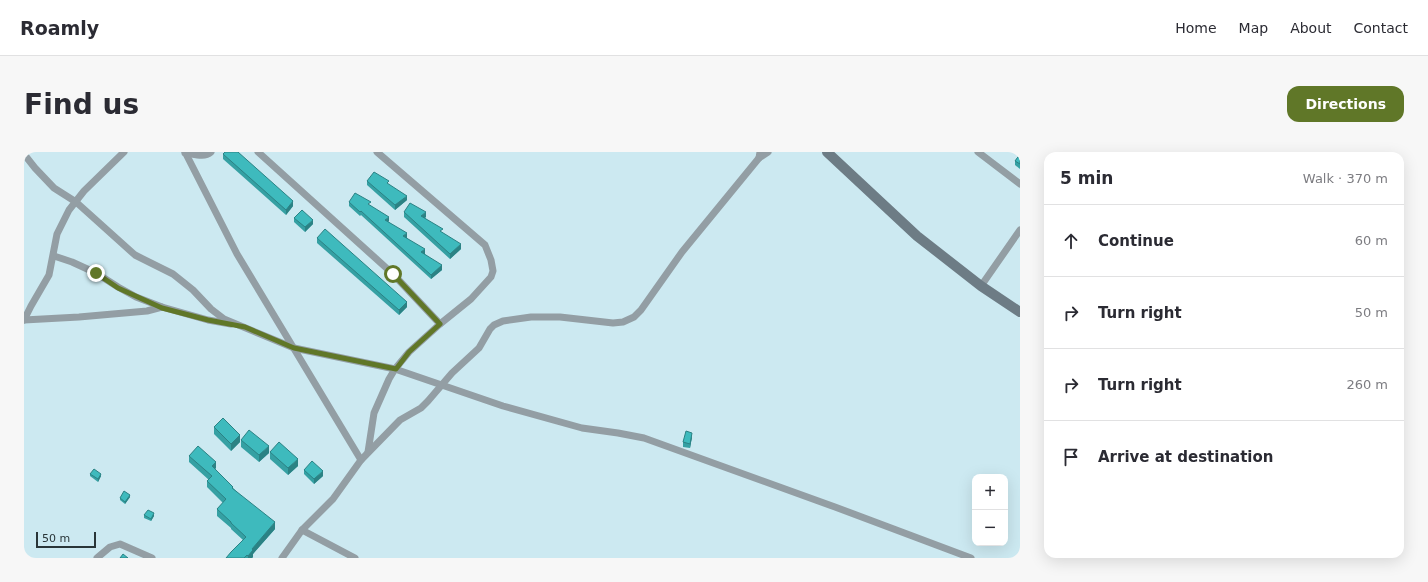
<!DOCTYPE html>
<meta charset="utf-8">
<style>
:root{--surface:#fff;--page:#f7f7f7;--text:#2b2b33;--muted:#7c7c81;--line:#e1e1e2;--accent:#607728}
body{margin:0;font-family:"DejaVu Sans",sans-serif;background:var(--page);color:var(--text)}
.controls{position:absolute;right:12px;bottom:12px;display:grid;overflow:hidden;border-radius:8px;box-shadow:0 4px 16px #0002}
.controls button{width:36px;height:36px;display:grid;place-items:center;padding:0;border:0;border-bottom:1px solid var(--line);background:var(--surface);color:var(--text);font:20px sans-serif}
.scale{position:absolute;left:12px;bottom:10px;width:60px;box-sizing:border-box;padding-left:4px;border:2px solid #293538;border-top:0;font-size:11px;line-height:14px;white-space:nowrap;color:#293538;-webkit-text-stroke:3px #cce9f1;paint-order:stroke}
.stop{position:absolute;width:12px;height:12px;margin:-9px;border:3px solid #607728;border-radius:50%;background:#fff}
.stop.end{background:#607728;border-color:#fff;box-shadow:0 1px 4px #0008}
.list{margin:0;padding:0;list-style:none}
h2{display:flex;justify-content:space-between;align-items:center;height:52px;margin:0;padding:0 16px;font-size:17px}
h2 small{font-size:13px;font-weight:400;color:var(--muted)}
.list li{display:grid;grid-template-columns:26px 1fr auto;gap:12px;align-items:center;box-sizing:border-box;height:72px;padding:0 16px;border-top:1px solid var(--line)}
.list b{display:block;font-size:15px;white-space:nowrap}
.list em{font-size:13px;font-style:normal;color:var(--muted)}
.icon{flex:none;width:22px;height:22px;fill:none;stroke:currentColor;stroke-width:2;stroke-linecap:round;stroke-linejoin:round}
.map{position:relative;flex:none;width:996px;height:406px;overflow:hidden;border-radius:12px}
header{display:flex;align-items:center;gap:24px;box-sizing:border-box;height:56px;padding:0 20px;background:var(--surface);border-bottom:1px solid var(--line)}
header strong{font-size:19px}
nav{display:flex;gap:22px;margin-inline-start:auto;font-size:14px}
.intro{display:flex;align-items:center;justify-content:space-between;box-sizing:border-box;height:96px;padding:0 24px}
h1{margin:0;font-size:28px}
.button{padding:10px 18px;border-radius:12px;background:var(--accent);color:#fff;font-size:14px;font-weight:700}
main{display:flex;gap:24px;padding:0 24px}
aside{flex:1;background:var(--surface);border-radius:12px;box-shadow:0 4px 16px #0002}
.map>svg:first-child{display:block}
</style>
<header>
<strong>Roamly</strong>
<nav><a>Home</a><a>Map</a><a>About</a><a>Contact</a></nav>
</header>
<div class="intro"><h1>Find us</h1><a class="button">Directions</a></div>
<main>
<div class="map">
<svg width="996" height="406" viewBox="0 0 996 406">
<rect width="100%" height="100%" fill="#cce9f1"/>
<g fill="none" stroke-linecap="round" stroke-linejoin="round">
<!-- street -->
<g stroke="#939ea4" stroke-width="7">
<path d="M 161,0 L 213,102 L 337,308"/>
<path d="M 234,0 L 369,122 L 416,172"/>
<path d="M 954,0 L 996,32"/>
<path d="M 161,1 C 170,2 180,6 187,0"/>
<path d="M 0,2 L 11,16 L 30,36 L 52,50 L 111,103 L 149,122 L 169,138 L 187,157 L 200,167 L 270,196 L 371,217 L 479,254 L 558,276 L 594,281 L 620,286 L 811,355 L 947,406"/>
<path d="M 735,6 L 744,0"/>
<path d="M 30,104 L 48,110 L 72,121 L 94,135 L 112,145 L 138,155"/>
<path d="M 957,134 L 996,78"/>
<path d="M 0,168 L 55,165 L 123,159 L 138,155 L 184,168 L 207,172"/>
<path d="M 0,168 L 7,154 L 25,123 L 33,82 L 45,58 L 60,39 L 100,0"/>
<path d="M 344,300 L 350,261 L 365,227 L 371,217 L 385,200 L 416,172 L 447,147 L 467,125 L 469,119 L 467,108 L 461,93 L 353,0"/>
<path d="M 278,378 L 331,406"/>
<path d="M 73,406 L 86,395 L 96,392 L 128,406"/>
<path d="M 258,406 L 278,378 L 309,347 L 337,308 L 376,268 L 397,256 L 404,249 L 428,221 L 455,196 L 466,177 L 470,173 L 479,169 L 507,165 L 536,165 L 589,171 L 599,170 L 610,165 L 617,158 L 658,100 L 735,6 L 736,0"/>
</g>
<!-- secondary -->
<path stroke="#6d7c85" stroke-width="10" d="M 803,0 L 893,84 L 957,134 L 996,160"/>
</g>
<!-- wall -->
<g fill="#35a0a3">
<path d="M 199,2 L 269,54 L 262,63 L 199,7 Z"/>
<path d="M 996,2 L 996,17 L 991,13 L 991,9 Z"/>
<path d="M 343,29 L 365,33 L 383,48 L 371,58 L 343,33 Z"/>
<path d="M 325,50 L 347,54 L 383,86 L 418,118 L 407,127 L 337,63 L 336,64 L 325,54 Z"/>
<path d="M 380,60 L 402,65 L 401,66 L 437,97 L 426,107 L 380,65 Z"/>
<path d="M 270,66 L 289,72 L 281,80 L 270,70 Z"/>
<path d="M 293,86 L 383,155 L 375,163 L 293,91 Z"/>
<path d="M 190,275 L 216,290 L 207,299 L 190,282 Z"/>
<path d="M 668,285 L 666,296 L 659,295 L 659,290 Z"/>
<path d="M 217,288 L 245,301 L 235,310 L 217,295 Z"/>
<path d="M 246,300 L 274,314 L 264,323 L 246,307 Z"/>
<path d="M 165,304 L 192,316 L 191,317 L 209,336 L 251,377 L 229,402 L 229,405 L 228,406 L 202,406 L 219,388 L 207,377 L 207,376 L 193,364 L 193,357 L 199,351 L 183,335 L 183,329 L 185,328 L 165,310 Z"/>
<path d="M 280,318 L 299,324 L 290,332 L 280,322 Z"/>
<path d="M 66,322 L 77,324 L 74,330 L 66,324 Z"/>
<path d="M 106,345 L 101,352 L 96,348 L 96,346 Z"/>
<path d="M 120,363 L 130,364 L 127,369 L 120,366 Z"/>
</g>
<!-- shaded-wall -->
<g fill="#2b8284">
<path d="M 383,44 L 383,48 L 371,58 L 371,53 Z"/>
<path d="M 269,49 L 269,54 L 262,63 L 262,58 Z"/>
<path d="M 402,60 L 402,65 L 397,68 L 397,64 Z"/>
<path d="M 365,65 L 365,69 L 361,72 L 361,68 Z"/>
<path d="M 289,68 L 289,72 L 281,80 L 281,75 Z"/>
<path d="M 383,81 L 383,86 L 379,89 L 379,84 Z"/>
<path d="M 437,92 L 437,97 L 426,107 L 426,102 Z"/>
<path d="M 401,97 L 401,102 L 397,105 L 397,100 Z"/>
<path d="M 418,113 L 418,118 L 407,127 L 407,123 Z"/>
<path d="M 383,150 L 383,155 L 375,163 L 375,158 Z"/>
<path d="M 668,281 L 668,285 L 666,296 L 666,292 Z"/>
<path d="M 216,283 L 216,290 L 207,299 L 207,292 Z"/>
<path d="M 245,294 L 245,301 L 235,310 L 235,303 Z"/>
<path d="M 274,307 L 274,314 L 264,323 L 264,316 Z"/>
<path d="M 192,310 L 192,316 L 188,320 L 188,314 Z"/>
<path d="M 299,319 L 299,324 L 290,332 L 290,327 Z"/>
<path d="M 77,322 L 77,324 L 74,330 L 74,327 Z"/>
<path d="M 106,343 L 106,345 L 101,352 L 101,350 Z"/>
<path d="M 130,361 L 130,364 L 127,369 L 127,367 Z"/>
<path d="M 251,370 L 251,377 L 229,402 L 229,405 L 228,406 L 224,406 L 224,404 L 228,397 Z"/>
</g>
<!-- building -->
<g fill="#3ebabd" stroke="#2b8284">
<path d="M 201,0 L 214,0 L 269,49 L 262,58 L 199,2 Z"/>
<path d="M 996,2 L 996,12 L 991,9 Z"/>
<path d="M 350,20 L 365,29 L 363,31 L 383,44 L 371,53 L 343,29 Z"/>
<path d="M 331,41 L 347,50 L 344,52 L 365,65 L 361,68 L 383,81 L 379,84 L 401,97 L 397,100 L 418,113 L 407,123 L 337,59 L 336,60 L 325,50 Z"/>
<path d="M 386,51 L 402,60 L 397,64 L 419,77 L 416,79 L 437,92 L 426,102 L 380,60 Z"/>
<path d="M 278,58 L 289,68 L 281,75 L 270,66 Z"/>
<path d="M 301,77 L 383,150 L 375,158 L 293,86 Z"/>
<path d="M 199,266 L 216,283 L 207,292 L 190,275 Z"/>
<path d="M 225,278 L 245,294 L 235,303 L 217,288 Z"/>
<path d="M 662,279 L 668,281 L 666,292 L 659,290 Z"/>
<path d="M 255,290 L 274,307 L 264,316 L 246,300 Z"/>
<path d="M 174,294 L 192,310 L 188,314 L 209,335 L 208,336 L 251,370 L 228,397 L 229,398 L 224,404 L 223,403 L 220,406 L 202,406 L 207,400 L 222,385 L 207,371 L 207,370 L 193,357 L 202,347 L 183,329 L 188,324 L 165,304 Z"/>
<path d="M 288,309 L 299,319 L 290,327 L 280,318 Z"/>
<path d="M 70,317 L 77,322 L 74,327 L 66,322 Z"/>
<path d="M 100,339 L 106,343 L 101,350 L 96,346 Z"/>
<path d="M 124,358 L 130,361 L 127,367 L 120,363 Z"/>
<path d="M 99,402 L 104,406 L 96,406 Z"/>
</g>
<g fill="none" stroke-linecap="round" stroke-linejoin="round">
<!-- route -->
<path stroke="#607728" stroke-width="5" d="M 72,121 L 94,136 L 138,156 L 184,168 L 221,175 L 270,196 L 372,217 L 385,200 L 416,172 L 369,122"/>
</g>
</svg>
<div class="controls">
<button>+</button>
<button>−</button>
</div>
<div class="scale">50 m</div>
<div class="stop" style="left:369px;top:122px"></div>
<div class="stop end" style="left:72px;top:121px"></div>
</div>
<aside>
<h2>5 min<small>Walk · 370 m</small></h2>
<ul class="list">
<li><svg class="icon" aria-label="ahead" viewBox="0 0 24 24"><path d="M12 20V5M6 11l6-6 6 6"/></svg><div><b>Continue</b></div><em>60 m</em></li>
<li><svg class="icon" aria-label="right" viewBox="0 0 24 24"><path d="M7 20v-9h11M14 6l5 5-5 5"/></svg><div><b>Turn right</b></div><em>50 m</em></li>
<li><svg class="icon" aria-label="right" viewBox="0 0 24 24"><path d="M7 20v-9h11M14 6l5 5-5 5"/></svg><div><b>Turn right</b></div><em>260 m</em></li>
<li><svg class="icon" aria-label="arrive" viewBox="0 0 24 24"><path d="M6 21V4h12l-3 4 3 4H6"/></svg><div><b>Arrive at destination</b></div></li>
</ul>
</aside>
</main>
